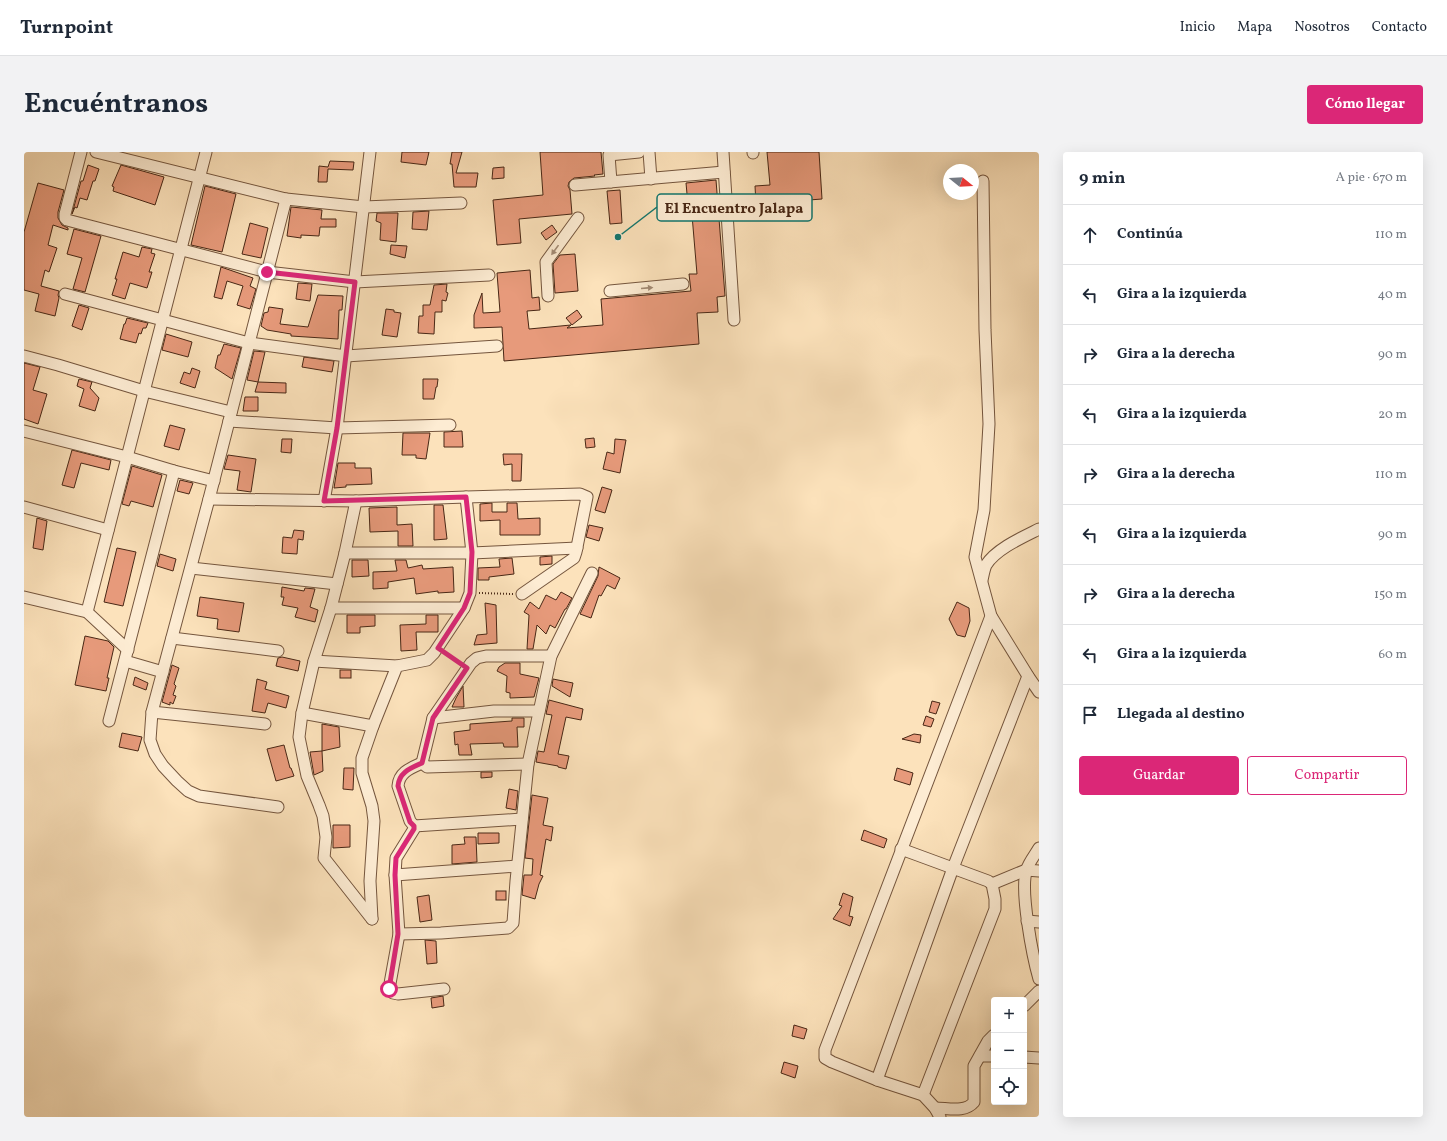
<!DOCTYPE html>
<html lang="es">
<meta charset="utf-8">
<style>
:root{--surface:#fff;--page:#f2f2f3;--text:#1f2937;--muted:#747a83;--line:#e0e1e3;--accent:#db2777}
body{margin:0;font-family:Vollkorn,serif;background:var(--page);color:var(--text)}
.controls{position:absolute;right:12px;bottom:12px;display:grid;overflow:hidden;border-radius:4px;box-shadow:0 4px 16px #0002}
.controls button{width:36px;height:36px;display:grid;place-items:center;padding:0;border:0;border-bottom:1px solid var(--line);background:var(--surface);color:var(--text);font:20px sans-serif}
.compass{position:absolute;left:919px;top:12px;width:36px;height:36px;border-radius:50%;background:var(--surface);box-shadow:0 4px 16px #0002;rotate:108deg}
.stop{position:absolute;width:12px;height:12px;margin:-9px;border:3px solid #db2777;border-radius:50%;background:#fff}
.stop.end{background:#db2777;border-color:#fff;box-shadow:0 1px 4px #0008}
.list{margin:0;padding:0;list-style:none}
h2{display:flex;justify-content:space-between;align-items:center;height:52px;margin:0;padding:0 16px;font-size:17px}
h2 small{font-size:13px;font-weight:400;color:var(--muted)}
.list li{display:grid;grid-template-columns:26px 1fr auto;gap:12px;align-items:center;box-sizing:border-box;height:60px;padding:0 16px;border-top:1px solid var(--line)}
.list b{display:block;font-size:15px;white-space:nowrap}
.list em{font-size:13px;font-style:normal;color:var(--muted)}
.actions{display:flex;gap:8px;padding:12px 16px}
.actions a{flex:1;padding:9px 0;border:1px solid var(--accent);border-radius:4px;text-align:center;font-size:14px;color:var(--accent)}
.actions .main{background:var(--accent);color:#fff}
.icon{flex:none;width:22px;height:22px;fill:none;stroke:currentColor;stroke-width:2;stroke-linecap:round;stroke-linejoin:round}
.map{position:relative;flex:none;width:1015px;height:965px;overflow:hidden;border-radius:4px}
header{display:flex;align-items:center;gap:24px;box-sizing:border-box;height:56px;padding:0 20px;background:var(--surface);border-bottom:1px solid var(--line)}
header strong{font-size:19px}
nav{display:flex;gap:22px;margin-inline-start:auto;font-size:14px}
.intro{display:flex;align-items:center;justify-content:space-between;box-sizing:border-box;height:96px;padding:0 24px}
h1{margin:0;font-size:28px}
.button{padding:10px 18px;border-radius:4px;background:var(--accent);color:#fff;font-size:14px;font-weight:700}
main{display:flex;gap:24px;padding:0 24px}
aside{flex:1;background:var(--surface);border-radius:4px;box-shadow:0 4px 16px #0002}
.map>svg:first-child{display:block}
</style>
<header>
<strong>Turnpoint</strong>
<nav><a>Inicio</a><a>Mapa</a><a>Nosotros</a><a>Contacto</a></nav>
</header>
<div class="intro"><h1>Encuéntranos</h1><a class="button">Cómo llegar</a></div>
<main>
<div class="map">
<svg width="1015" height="965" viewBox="0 0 1015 965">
<rect width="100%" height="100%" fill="#fce2bb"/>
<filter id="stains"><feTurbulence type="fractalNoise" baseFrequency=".005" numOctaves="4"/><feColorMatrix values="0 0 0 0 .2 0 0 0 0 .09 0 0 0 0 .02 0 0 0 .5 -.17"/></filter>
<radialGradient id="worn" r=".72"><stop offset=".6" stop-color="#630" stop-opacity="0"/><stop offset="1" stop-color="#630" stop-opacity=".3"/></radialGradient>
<!-- building -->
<g fill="#e79a7b" stroke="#482715">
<path d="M 378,0 L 405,0 L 402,13 L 377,10 Z"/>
<path d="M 428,0 L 438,0 L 432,21 L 454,21 L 452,35 L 430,35 L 428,12 L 426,12 Z"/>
<path d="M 516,0 L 577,0 L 579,22 L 570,23 L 571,24 L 550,26 L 545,30 L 544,34 L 546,38 L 548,62 L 495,67 L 497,91 L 473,93 L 469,48 L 519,43 Z"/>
<path d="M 743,0 L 795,0 L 798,47 L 732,52 L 731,34 L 746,33 Z"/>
<path d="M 306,9 L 330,10 L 329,18 L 304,17 L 303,30 L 294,30 L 295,14 L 304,15 Z"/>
<path d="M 64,13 L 75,17 L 71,29 L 69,29 L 63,48 L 56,46 L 53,56 L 51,55 L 48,62 L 57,29 L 59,29 Z"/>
<path d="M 97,13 L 140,25 L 131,53 L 89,39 L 90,35 L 88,34 Z"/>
<path d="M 480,15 L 480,26 L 468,27 L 469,16 Z"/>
<path d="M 692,28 L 701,144 L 693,145 L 694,160 L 673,161 L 675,192 L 480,209 L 478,175 L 450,176 L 450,163 L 458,141 L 459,161 L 476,160 L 473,121 L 506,118 L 508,146 L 515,145 L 516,158 L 503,159 L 505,177 L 547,173 L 543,176 L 579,173 L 577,147 L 667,139 L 665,122 L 673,122 L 668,63 L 665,64 L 662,31 Z"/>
<path d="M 14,31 L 40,38 L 34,60 L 34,66 L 38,73 L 44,76 L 44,78 L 29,73 L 24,93 L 33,96 L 25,120 L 21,118 L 17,134 L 35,139 L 34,143 L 35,146 L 31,164 L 11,159 L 15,142 L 0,138 L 0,80 Z"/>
<path d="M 181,34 L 212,42 L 198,100 L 167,93 Z"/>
<path d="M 596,38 L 598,71 L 586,72 L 583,39 Z"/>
<path d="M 267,55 L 298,58 L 297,67 L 312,67 L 312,75 L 296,75 L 295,84 L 277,83 L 277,86 L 263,84 Z"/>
<path d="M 405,59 L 403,78 L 388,77 L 389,60 Z"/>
<path d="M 353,61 L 374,61 L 372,90 L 356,88 L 357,71 L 352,69 Z"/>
<path d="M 226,71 L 244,76 L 237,106 L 218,102 Z"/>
<path d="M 528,73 L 533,80 L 522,88 L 517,81 Z"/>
<path d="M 50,77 L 77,84 L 61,140 L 49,137 L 58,106 L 43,102 Z"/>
<path d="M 367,93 L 383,94 L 381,106 L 366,102 Z"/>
<path d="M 118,95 L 128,97 L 127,101 L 131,102 L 125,120 L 128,120 L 123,136 L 106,131 L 101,147 L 88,143 L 93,127 L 91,127 L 99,100 L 115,105 Z"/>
<path d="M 551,102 L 554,139 L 531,141 L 529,112 L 536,103 Z"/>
<path d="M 197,115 L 229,126 L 226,134 L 232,137 L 226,157 L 213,153 L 219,134 L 203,129 L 198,147 L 190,145 Z"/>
<path d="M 274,131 L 288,132 L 286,149 L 272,147 Z"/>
<path d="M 423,132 L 422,140 L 424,141 L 422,149 L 418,148 L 418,160 L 411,160 L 410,182 L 394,181 L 395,164 L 399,164 L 399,153 L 406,153 L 410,133 Z"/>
<path d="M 294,143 L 319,144 L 318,158 L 315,158 L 314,187 L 267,184 L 267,182 L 243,178 L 237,174 L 240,161 L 244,160 L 245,155 L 259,157 L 256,172 L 284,175 Z"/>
<path d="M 55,153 L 65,156 L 58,178 L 48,174 Z"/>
<path d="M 362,157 L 370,158 L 370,160 L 377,161 L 373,185 L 358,183 Z"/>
<path d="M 553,158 L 558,165 L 548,173 L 542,166 Z"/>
<path d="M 103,166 L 124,171 L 122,176 L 119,176 L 117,182 L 115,181 L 112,191 L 96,187 L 100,172 L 101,172 Z"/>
<path d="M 142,182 L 168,190 L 164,205 L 138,198 Z"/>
<path d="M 200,192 L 217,196 L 208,227 L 191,216 L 194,203 L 196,203 Z"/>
<path d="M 230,199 L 241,200 L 234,230 L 223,228 Z"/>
<path d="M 280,205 L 310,209 L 308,220 L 278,215 Z"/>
<path d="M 0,211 L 16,215 L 9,238 L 23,242 L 14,272 L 0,267 Z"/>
<path d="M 168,216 L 176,219 L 171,236 L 156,231 L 160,220 L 166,222 Z"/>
<path d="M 55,227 L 68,230 L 66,236 L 75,246 L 71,259 L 55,254 L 60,237 L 53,234 Z"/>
<path d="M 399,227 L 414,227 L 413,235 L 412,235 L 410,247 L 399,247 Z"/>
<path d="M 234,230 L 262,231 L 262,241 L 231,240 Z"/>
<path d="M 221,245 L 234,245 L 234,259 L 219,259 Z"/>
<path d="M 146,273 L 161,277 L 155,298 L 140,294 Z"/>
<path d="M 438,279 L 439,295 L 420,295 L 420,280 Z"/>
<path d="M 379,281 L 406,281 L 402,307 L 392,306 L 392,303 L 378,303 Z"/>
<path d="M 570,286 L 571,295 L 562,296 L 561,287 Z"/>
<path d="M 258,287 L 268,287 L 267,301 L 257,300 Z"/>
<path d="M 591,287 L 602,288 L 596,321 L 579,317 L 583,300 L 590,302 Z"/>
<path d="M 48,298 L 87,308 L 85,318 L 57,311 L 50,336 L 38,333 Z"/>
<path d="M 479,302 L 498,302 L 497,329 L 488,329 L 488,312 L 480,313 Z"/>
<path d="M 204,303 L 232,307 L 227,340 L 213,338 L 216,319 L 200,317 Z"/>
<path d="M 314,311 L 331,311 L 331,316 L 347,316 L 348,332 L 322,333 L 322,335 L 310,336 Z"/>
<path d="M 108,314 L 138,323 L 129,355 L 107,349 L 105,354 L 98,352 Z"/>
<path d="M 156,328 L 169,331 L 165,342 L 153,339 Z"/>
<path d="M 578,335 L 588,338 L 581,361 L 571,358 Z"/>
<path d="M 468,351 L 468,360 L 483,360 L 483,351 L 493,351 L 494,367 L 516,366 L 516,383 L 476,383 L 476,368 L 456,369 L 456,352 Z"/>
<path d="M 410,353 L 419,353 L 423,387 L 410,388 Z"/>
<path d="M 373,355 L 373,373 L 388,372 L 389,394 L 374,394 L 374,379 L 346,380 L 345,356 Z"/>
<path d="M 13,366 L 23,369 L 19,398 L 9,396 Z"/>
<path d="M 565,373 L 579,376 L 575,389 L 562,385 Z"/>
<path d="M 270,378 L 280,379 L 279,388 L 274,387 L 273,402 L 258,401 L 259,385 L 268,386 Z"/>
<path d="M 93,396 L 112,400 L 99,454 L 80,450 Z"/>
<path d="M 136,402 L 152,407 L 149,419 L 133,414 Z"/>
<path d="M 528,404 L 528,412 L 516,413 L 516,405 Z"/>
<path d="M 488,406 L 490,422 L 465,425 L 465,428 L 454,428 L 454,416 L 476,415 L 475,407 Z"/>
<path d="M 328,408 L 344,408 L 345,424 L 328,425 Z"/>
<path d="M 371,408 L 382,408 L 384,416 L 398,413 L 399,417 L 429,415 L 430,440 L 414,441 L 414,439 L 392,442 L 390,426 L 364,430 L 364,436 L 349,437 L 349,420 L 373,419 Z"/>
<path d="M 575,415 L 596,426 L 591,437 L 583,433 L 577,444 L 575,443 L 567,466 L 556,462 L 574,424 Z"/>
<path d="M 258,435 L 280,439 L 281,436 L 291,437 L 286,455 L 294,458 L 291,470 L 271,465 L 274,456 L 258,453 L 260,445 L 257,445 Z"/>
<path d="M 537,440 L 548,446 L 542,457 L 541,457 L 531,476 L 526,473 L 522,482 L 513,473 L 509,497 L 503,497 L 505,463 L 500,460 L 506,450 L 515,457 L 522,443 L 532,448 Z"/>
<path d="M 176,445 L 220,451 L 215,480 L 193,477 L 194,467 L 173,464 Z"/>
<path d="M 933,450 L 945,456 L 946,469 L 941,485 L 933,483 L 925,467 Z"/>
<path d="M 461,451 L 472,453 L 473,491 L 450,493 L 453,483 L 463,482 Z"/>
<path d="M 323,463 L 351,463 L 351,474 L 336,475 L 336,481 L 323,481 Z"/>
<path d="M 402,463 L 414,463 L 414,480 L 392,480 L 393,498 L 377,499 L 376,473 L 402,472 Z"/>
<path d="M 61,484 L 84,489 L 90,495 L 83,526 L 85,526 L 82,539 L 51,533 Z"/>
<path d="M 258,505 L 276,509 L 274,519 L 252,514 L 254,506 Z"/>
<path d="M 481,511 L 496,511 L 496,522 L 515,526 L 510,545 L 486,546 L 486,541 L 482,540 L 483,524 L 473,519 L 475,515 Z"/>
<path d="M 148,513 L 155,516 L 150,532 L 152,534 L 149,543 L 152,544 L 149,552 L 146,550 L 146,553 L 138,550 Z"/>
<rect x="316" y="518" width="11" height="8"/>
<path d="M 111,525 L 124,531 L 122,538 L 109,533 Z"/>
<path d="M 233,527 L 243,530 L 241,537 L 265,544 L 262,556 L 244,551 L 241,561 L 228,559 Z"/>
<path d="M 529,527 L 549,531 L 546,545 L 528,534 Z"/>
<path d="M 439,534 L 440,555 L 428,555 L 432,546 Z"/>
<path d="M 525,548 L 559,557 L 557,568 L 542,565 L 534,602 L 545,604 L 542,617 L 534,615 L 534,614 L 512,610 L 514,599 L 520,600 L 528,563 L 522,562 Z"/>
<path d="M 908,549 L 916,551 L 912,562 L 905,560 Z"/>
<path d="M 902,564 L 910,567 L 907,575 L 899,573 Z"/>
<path d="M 488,566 L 500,566 L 500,575 L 493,575 L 494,595 L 480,595 L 479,591 L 446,592 L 448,603 L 435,603 L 434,592 L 431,593 L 430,580 L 446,578 L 446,572 L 488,569 Z"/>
<path d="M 298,572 L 315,575 L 316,595 L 298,599 Z"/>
<path d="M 98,581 L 118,585 L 114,599 L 95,595 Z"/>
<path d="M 890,582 L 897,583 L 896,591 L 878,587 Z"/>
<path d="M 260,593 L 266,616 L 267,616 L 270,624 L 252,629 L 243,597 Z"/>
<path d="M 298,599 L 299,619 L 290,623 L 286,600 Z"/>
<path d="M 320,616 L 330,616 L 329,638 L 319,637 Z"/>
<path d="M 873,616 L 889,621 L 886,633 L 870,628 Z"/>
<path d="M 457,620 L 468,620 L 468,625 L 457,626 Z"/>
<path d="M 485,637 L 494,639 L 492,658 L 482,656 Z"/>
<path d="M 508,643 L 524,646 L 519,673 L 529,675 L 527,689 L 522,687 L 516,723 L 519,724 L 515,732 L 511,747 L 498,743 L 500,723 L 508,723 L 509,707 L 501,706 Z"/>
<path d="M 309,673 L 326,673 L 326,695 L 309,696 Z"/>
<path d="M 840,678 L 863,687 L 860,696 L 837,688 Z"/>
<path d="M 454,681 L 475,681 L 475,691 L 454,692 Z"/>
<path d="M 440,685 L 452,685 L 453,710 L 428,712 L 428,693 L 441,692 Z"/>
<rect x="472" y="739" width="10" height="9"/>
<path d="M 819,741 L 829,745 L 825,764 L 829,765 L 826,774 L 809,767 L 818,754 L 815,753 Z"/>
<path d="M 405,743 L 408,768 L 396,770 L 393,745 Z"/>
<path d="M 401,788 L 412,789 L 413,811 L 403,812 Z"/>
<path d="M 419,844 L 420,854 L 408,856 L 407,846 Z"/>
<path d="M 770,873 L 783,877 L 780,887 L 768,884 Z"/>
<path d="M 760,910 L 774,914 L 771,926 L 757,921 Z"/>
</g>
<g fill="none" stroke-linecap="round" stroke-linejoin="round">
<defs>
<g id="minor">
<path d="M 57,0 L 41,62 L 41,66 L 43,68 L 243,120 L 331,130 L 465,123"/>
<path d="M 72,0 L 262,47 L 340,55 L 437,51"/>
<path d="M 625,0 L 627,27"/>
<path d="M 699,0 L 710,168"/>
<path d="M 729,0 L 729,1"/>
<path d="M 959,29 L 961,178 L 965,272 L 960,358 L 951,405 L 967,464 L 1004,524 L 1015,540"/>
<path d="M 587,30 L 585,3 L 615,0"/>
<path d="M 551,33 L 700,20"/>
<path d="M 586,139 L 659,132"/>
<path d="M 41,142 L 225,191 L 322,204 L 473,194"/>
<path d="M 524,144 L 522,110 L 554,66"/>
<path d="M 0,204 L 34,213 L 120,239 L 207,260"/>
<path d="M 205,269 L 313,276 L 426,273"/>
<path d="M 0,279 L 103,305 L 150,319 L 190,329"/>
<path d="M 442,345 L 556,342 L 563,345 L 552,400 L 550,406 L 498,442"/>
<path d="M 185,347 L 332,349 L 442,345 L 448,401 L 446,441 L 440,456 L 410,501 L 403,508 L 373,514 L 349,574 L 338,606 L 338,621 L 348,654 L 350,669 L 346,729 L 348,767"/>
<path d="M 300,349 L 313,276 L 346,0"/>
<path d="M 332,349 L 321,401 L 307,456 L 290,509 L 278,561 L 275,585 L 283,624 L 295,653 L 299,664 L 302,685 L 300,706 L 348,767"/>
<path d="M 0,355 L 84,378"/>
<path d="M 321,401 L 448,401 L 553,396"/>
<path d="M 167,416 L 313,432"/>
<path d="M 958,428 C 959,424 960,417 962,413 C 972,397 999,385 1015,377"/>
<path d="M 0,445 L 63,460 L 104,498"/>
<path d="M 307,456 L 440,456"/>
<path d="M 63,460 L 182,0"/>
<path d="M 148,486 L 254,499"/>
<path d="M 101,509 L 139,520"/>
<path d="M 290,509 L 373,514"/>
<path d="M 128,560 L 241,572"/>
<path d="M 278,561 L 349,574"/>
<path d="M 409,566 L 470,559 L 515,559"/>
<path d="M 85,569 L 150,319"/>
<path d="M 398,611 C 387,616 375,620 374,634 L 386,669 L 390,674 L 390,677 L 372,706 L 371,723 L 375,782 L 365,837 L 369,841 L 374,842 L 420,837"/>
<path d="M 504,612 L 403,615 L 398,611 L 409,566 L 447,511 L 453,506 L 462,504 L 527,504"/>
<path d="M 254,655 L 175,644 L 164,639 L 153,629 L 139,614 L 131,602 L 126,588 L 128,560 L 185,347 L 262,47"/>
<path d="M 390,674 L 498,667"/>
<path d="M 1015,696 C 1011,703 1005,710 1003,717 C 995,736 1009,806 1015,827"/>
<path d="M 877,697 L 964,729 L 968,732 L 971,747 L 971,757 L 899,943"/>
<path d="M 371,723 L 493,714"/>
<path d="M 968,732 L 1002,718 L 1015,719"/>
<path d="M 1003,769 L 1015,770"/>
<path d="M 375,782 L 417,781 L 484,776 L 489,771 L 492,729 L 504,612 L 527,504 L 568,421"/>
<path d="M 1000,854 L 1015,839"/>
<path d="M 956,904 L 970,904"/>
<path d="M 1000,905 L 1015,906"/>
<path d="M 853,928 L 929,716 L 1004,524"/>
<path d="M 911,956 C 924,956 941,961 950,950 L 950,914 L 964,889 L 970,883"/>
<path d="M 916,965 L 911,956 L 899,943 L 853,928 L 808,910 L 801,906 L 801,898 L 967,464"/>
</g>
</defs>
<!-- minor casing -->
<use href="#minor" stroke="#75563e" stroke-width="13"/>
<!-- path -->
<g stroke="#482715" stroke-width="2" stroke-dasharray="1 2" stroke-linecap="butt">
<path d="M 455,441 L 489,442"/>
<path d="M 421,501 L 436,511"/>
</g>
<!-- minor -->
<use href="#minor" stroke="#fdecd3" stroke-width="11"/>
</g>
<!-- one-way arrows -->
<defs><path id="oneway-solid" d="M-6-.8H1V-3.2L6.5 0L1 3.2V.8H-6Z"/></defs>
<g fill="#a28a74">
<use href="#oneway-solid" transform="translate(531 98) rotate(126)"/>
<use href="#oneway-solid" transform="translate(623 136) rotate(-5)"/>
</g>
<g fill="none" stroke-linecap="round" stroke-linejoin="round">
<!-- route -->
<path stroke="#db2777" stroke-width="5" d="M 243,120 L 331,130 L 313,276 L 300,349 L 442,345 L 448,400 L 446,441 L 440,456 L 414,496 L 443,516 L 409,566 L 398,611 C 387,616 375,620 374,634 L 386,670 L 390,674 L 390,677 L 372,706 L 371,723 L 374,782 L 365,837"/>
</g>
<!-- callouts -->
<path fill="none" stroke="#0f766e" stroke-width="1.5" d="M594 85L633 55"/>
<circle fill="#0f766e" stroke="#fdecd3" stroke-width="1.5" cx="594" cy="85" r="4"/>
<rect fill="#fdecd3" stroke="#0f766e" stroke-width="1.5" x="633" y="42" width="155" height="27" rx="4"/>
<g font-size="15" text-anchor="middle" font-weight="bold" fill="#482715">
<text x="710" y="61">El Encuentro Jalapa</text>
</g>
<rect width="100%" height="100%" filter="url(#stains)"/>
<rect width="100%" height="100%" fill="url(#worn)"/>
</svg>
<div class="controls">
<button>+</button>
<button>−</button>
<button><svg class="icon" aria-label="locate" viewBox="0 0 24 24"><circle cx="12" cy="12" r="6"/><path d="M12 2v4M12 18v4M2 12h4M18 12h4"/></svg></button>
</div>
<svg class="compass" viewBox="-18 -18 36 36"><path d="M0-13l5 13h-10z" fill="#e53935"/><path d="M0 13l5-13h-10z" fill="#747a83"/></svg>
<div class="stop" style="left:365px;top:837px"></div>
<div class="stop end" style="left:243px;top:120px"></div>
</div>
<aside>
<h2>9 min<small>A pie · 670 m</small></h2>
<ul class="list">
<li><svg class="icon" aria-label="ahead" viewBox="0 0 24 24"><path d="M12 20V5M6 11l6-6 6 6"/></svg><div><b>Continúa</b></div><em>110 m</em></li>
<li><svg class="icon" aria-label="left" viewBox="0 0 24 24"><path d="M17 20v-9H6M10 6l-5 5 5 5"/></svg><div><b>Gira a la izquierda</b></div><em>40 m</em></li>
<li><svg class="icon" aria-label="right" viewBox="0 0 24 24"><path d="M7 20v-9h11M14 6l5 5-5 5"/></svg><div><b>Gira a la derecha</b></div><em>90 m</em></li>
<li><svg class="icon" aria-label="left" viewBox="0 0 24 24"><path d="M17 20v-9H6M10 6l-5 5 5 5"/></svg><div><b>Gira a la izquierda</b></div><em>20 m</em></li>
<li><svg class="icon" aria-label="right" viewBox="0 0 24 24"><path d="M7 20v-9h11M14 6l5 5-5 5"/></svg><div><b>Gira a la derecha</b></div><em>110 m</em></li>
<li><svg class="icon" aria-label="left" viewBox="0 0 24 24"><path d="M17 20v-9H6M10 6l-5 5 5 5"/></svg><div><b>Gira a la izquierda</b></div><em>90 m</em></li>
<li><svg class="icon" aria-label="right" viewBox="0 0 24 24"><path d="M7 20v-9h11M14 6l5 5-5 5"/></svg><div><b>Gira a la derecha</b></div><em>150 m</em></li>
<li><svg class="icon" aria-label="left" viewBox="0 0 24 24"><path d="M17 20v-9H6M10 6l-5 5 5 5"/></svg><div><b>Gira a la izquierda</b></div><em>60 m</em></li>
<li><svg class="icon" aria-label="arrive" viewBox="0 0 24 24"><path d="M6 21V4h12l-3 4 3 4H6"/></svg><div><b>Llegada al destino</b></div></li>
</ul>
<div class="actions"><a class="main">Guardar</a><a>Compartir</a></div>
</aside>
</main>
